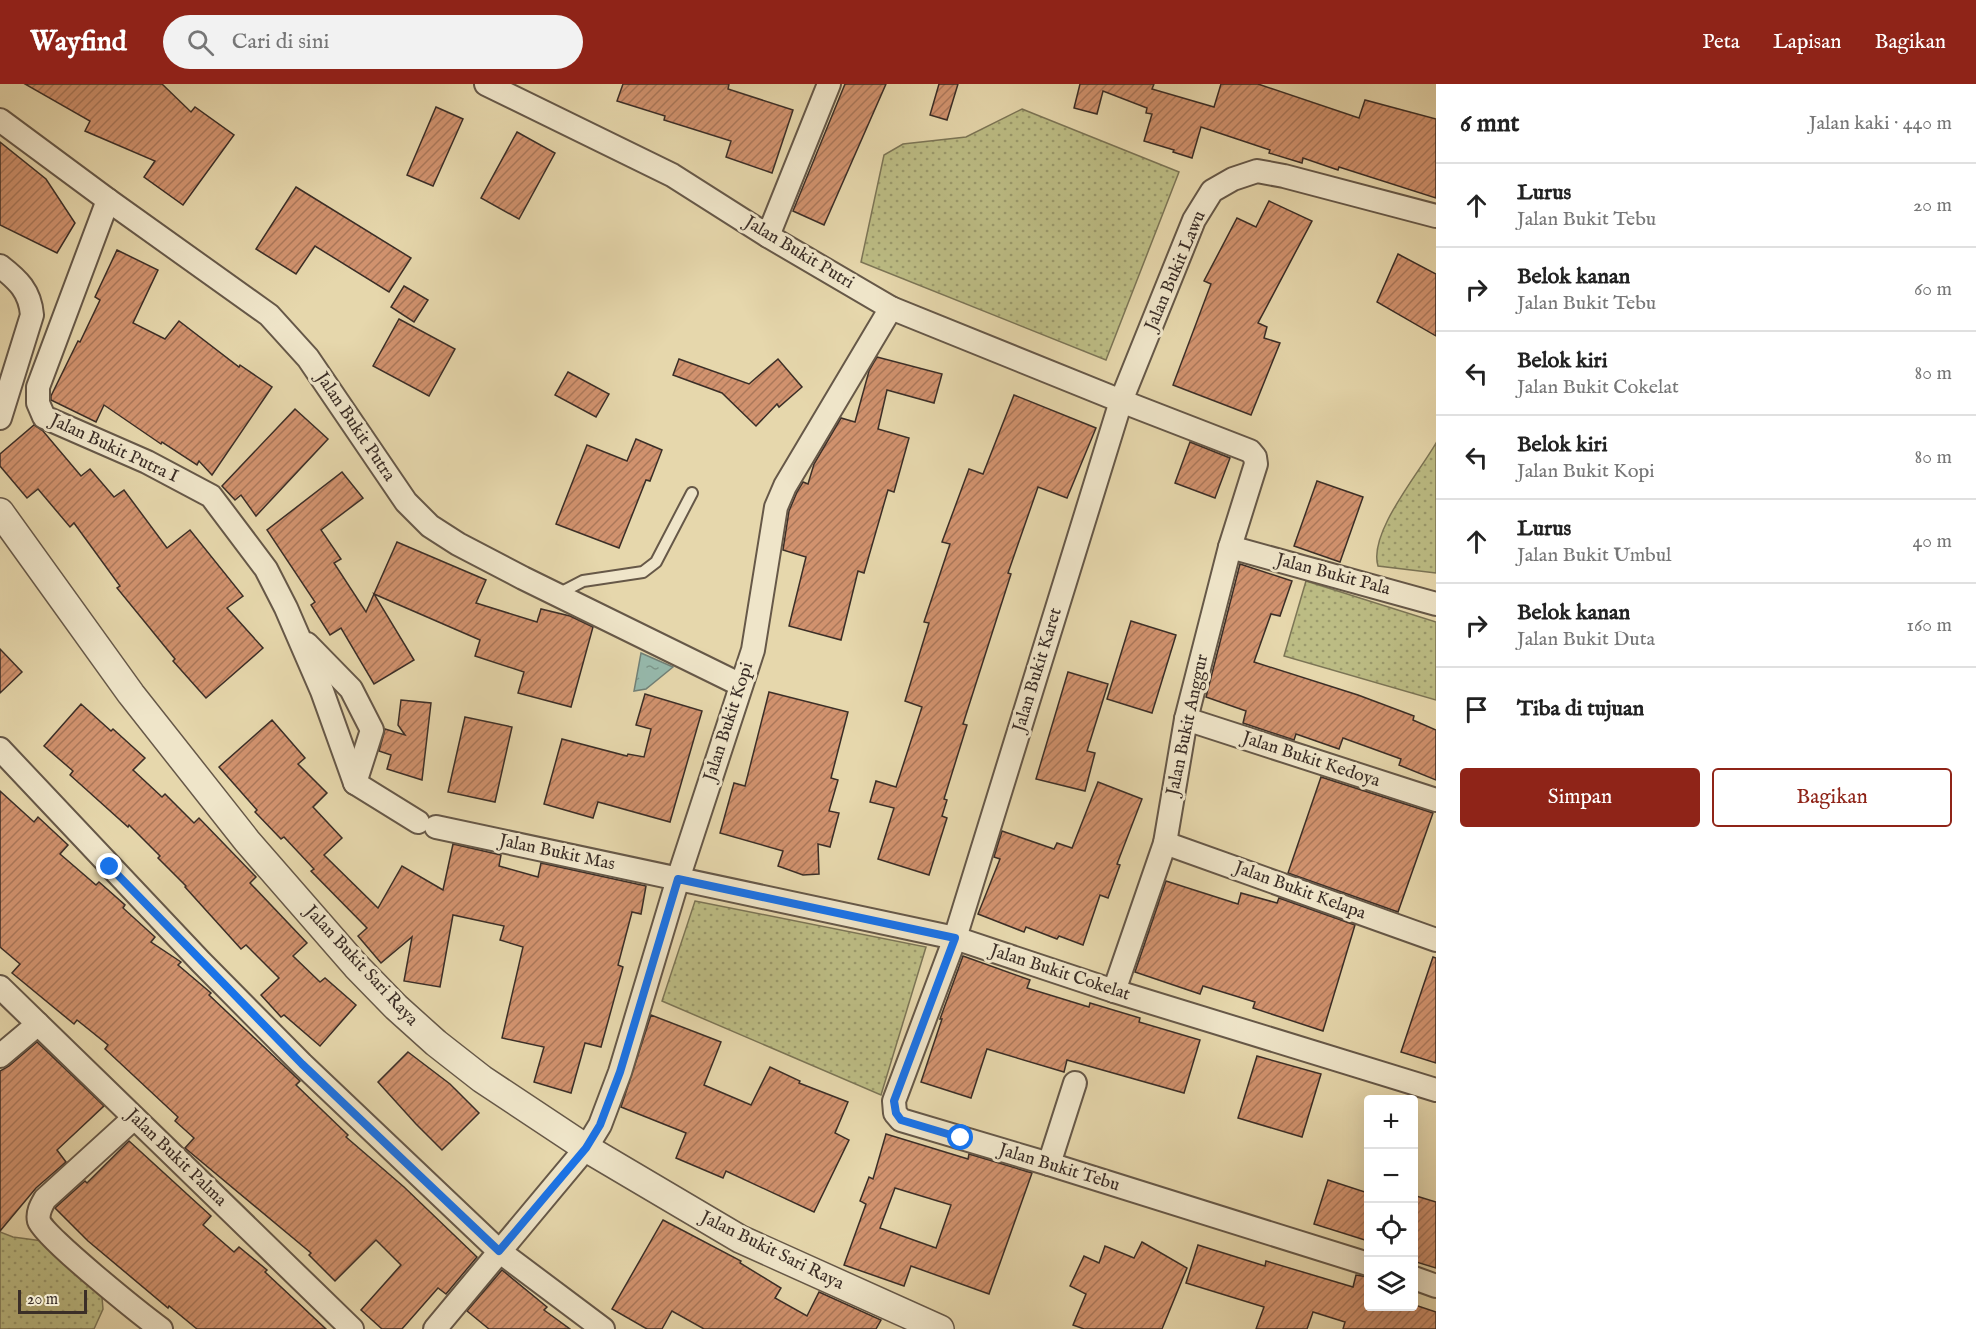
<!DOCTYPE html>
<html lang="id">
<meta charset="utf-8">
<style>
:root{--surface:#fff;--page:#f2f2f2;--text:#222;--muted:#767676;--line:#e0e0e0;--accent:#8f2418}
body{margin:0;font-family:"IM FELL English",serif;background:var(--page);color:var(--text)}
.controls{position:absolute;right:18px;bottom:18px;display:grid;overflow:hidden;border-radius:6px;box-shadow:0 6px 24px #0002}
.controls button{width:54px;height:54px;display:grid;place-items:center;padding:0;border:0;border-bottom:2px solid var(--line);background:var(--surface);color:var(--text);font:30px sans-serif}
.scale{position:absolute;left:18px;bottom:15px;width:69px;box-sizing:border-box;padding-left:6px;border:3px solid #3b2e27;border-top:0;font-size:16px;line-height:21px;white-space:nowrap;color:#3b2e27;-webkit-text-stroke:4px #efe5c9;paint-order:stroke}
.stop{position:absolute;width:18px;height:18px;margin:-14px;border:4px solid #1a73e8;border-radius:50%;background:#fff}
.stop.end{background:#1a73e8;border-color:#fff;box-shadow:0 2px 6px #0008}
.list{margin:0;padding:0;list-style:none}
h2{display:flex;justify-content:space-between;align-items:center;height:78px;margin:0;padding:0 24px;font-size:26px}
h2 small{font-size:20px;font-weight:400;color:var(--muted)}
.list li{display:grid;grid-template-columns:39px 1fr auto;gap:18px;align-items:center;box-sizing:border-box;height:84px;padding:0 24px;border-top:2px solid var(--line)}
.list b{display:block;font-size:22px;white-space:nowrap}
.list p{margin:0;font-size:20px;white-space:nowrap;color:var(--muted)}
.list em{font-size:20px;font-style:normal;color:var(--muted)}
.actions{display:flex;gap:12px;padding:18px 24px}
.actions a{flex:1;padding:14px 0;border:2px solid var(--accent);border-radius:6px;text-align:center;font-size:21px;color:var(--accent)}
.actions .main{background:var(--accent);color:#fff}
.icon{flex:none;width:33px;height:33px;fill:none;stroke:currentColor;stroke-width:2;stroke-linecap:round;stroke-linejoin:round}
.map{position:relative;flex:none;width:1436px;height:1245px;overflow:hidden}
header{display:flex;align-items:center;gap:36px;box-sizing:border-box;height:84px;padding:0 30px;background:var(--accent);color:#fff}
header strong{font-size:28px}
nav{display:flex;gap:33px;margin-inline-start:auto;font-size:21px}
.search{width:420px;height:54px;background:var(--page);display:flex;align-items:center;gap:15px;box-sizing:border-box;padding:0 21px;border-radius:33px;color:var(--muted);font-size:22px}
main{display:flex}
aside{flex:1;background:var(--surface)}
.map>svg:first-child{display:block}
</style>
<header>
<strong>Wayfind</strong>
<div class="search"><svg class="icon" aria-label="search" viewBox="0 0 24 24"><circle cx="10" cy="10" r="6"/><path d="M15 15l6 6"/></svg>Cari di sini</div>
<nav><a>Peta</a><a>Lapisan</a><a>Bagikan</a></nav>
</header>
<main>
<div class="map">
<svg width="1436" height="1245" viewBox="0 0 1436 1245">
<defs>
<pattern id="grass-dots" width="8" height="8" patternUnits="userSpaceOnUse" patternTransform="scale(1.5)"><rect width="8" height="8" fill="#bcbc84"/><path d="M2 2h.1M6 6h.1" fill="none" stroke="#9a996c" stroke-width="1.8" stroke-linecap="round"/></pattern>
<pattern id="water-ripples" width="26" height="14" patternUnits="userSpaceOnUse" patternTransform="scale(1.5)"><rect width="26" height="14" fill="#96b9ac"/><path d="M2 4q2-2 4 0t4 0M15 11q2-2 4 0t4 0" fill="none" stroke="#7c978c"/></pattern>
<pattern id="building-hatch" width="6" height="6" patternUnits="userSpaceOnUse" patternTransform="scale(1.5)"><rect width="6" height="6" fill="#d1926e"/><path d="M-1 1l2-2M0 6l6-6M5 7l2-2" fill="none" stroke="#ab785a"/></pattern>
</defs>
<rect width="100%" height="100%" fill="#e6d7ac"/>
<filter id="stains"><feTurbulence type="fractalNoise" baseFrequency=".00333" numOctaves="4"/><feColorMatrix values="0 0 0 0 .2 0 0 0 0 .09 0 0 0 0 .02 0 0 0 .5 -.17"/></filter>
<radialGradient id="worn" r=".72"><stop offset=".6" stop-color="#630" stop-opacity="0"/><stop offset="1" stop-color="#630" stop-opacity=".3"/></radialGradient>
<!-- grass -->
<g fill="url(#grass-dots)" stroke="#7c7556" stroke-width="1.5">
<path d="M 1022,25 L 1179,88 L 1106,276 L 861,178 L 884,71 L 903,60 L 966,53 Z"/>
<path d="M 1436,359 L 1436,489 L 1378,482 C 1368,449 1419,389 1436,359 Z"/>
<path d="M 1306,497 L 1436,538 L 1436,616 L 1284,572 Z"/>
<path d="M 695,817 L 926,863 L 881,1011 L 662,917 Z"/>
<path d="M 0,1148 L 13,1153 L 50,1158 L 101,1202 L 103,1225 L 94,1245 L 0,1245 Z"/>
</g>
<!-- water -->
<path fill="url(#water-ripples)" stroke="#728177" stroke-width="1.5" d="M 641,569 L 673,583 L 646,605 L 634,607 Z"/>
<!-- building -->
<g fill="url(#building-hatch)" stroke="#3b2e27" stroke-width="1.5" fill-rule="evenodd">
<path d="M 25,0 L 162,0 L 191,28 L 195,23 L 234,51 L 183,121 L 144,93 L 155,77 L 85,47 L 90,37 Z"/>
<path d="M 623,0 L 729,0 L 728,5 L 793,26 L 772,89 L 726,73 L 731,57 L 664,36 L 665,32 L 617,17 Z"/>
<path d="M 845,0 L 886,0 L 824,141 L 793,127 Z"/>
<path d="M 939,0 L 958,0 L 947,36 L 930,31 Z"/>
<path d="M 1080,0 L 1154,0 L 1152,5 L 1214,23 L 1221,0 L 1258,0 L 1359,34 L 1365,16 L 1436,35 L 1436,114 L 1339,83 L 1338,86 L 1303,74 L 1302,79 L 1269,69 L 1270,66 L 1201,43 L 1192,74 L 1173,68 L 1174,66 L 1144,57 L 1152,30 L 1146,29 L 1147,24 L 1103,7 L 1097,30 L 1074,24 Z"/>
<path d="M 436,23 L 463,35 L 433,102 L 407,91 Z"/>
<path d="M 517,48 L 555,69 L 519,135 L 481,114 Z"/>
<path d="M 0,58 L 46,95 L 75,139 L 57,169 L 0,141 Z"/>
<path d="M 296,103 L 411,174 L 389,208 L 315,162 L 296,190 L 256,165 Z"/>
<path d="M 1269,117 L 1312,137 L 1258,239 L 1267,243 L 1264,254 L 1280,259 L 1251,331 L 1173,301 L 1211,200 L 1204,197 L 1237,134 L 1256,143 Z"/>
<path d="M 117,166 L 158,186 L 133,239 L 165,255 L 179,237 L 239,283 L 240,281 L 272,303 L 212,391 L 199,377 L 197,381 L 162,358 L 161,360 L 104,321 L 96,338 L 51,316 L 51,312 L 78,257 L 80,258 L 100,216 L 95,213 Z"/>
<path d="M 1398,170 L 1436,190 L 1436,252 L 1377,218 Z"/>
<path d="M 404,202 L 428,216 L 414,238 L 391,223 Z"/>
<path d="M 399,235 L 455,265 L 429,312 L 373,282 Z"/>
<path d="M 877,273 L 942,290 L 934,319 L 887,306 L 878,345 L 909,354 L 894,408 L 888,406 L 864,489 L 858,487 L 841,556 L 789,542 L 806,473 L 783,466 L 789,427 L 797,408 L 803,398 L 808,400 L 814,380 L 841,334 L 855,338 L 869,287 Z"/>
<path d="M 679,275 L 749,300 L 778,275 L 802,303 L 779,323 L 777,320 L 756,342 L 722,309 L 673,291 Z"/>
<path d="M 568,288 L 609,310 L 596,333 L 555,311 Z"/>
<path d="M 1014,311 L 1096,344 L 1067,414 L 1038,403 L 1008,489 L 1011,490 L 963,640 L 967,641 L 944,715 L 947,716 L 942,732 L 947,734 L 929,791 L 878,775 L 894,724 L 870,718 L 876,697 L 896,703 L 922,623 L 905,617 L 929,539 L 924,538 L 950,460 L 942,458 L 969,385 L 983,390 Z"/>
<path d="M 295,325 L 328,355 L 256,432 L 241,411 L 235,416 L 222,402 Z"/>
<path d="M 34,341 L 43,347 L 81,392 L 90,385 L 114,413 L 124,406 L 167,464 L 190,446 L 243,512 L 227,524 L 263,564 L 206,614 L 173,577 L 175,575 L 117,504 L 120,502 L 74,439 L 70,443 L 38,405 L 27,414 L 0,382 L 0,370 Z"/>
<path d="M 636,355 L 662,366 L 650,397 L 646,396 L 619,464 L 556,440 L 587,361 L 627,377 Z"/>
<path d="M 1190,358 L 1230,374 L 1215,414 L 1175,399 Z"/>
<path d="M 342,388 L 363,414 L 321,446 L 341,475 L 334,479 L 366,528 L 397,458 L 486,496 L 476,519 L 537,538 L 541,525 L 570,532 L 593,543 L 571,623 L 518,609 L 524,588 L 475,572 L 480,556 L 374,510 L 414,576 L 374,600 L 341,544 L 330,551 L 311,521 L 315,518 L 267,446 Z"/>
<path d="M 1317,397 L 1363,413 L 1340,478 L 1294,462 Z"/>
<path d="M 1240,480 L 1292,497 L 1280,532 L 1271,530 L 1254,578 L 1358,611 L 1414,632 L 1413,636 L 1436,646 L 1436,696 L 1399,681 L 1401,675 L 1343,654 L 1339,665 L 1296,650 L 1294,656 L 1243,639 L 1246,627 L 1206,613 Z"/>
<path d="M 1131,537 L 1176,551 L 1152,629 L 1107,615 Z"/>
<path d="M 0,565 L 22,588 L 0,609 Z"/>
<path d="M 1068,588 L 1108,600 L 1087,667 L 1095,669 L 1085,707 L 1036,695 Z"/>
<path d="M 769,608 L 848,628 L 831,694 L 838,696 L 829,727 L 839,729 L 830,763 L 818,760 L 819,790 L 803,791 L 778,782 L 783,767 L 720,749 L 734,699 L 745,702 Z"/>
<path d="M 645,610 L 702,627 L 670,738 L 598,718 L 593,734 L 544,720 L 562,655 L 627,672 L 628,670 L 644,673 L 651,645 L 636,641 Z"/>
<path d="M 401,616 L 431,619 L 422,696 L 387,685 L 391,671 L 379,667 L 385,645 L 405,651 L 398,641 Z"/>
<path d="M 81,620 L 111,647 L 113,645 L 145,674 L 133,686 L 162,713 L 165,710 L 194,739 L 199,734 L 256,793 L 250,799 L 307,859 L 293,872 L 320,898 L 325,894 L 356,921 L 320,962 L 284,931 L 281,933 L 261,911 L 279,894 L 246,861 L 241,865 L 185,803 L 186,802 L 158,774 L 160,772 L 129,741 L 128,743 L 70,691 L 73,687 L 44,662 Z"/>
<path d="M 465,633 L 512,643 L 495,718 L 448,708 Z"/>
<path d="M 272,636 L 305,674 L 298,680 L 327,709 L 313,723 L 342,754 L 324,771 L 378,824 L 402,782 L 443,806 L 453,760 L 501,771 L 499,782 L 538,793 L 541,779 L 646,802 L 641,830 L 632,828 L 618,881 L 623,883 L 601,963 L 585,959 L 571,1009 L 534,998 L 544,963 L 502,954 L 523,863 L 500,856 L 504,842 L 453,831 L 440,903 L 404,897 L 412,853 L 381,879 L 358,852 L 367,844 L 311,787 L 314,785 L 284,753 L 281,755 L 255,728 L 257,726 L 219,683 Z"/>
<path d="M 1321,693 L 1433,729 L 1398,828 L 1288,789 Z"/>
<path d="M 1098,698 L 1142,715 L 1117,780 L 1120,781 L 1108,814 L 1100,811 L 1083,861 L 1059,852 L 1057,855 L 1026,843 L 1024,848 L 978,830 L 1000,775 L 994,773 L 1002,747 L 1054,765 L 1057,759 L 1072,764 Z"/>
<path d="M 0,707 L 34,738 L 38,733 L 68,761 L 60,770 L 96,801 L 99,798 L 125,821 L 123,824 L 155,853 L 151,858 L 181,878 L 178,881 L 211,909 L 209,911 L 300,997 L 296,1001 L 348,1051 L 346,1053 L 404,1103 L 477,1173 L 446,1210 L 438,1204 L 402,1245 L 382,1245 L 361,1226 L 401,1181 L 376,1156 L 335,1197 L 309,1171 L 311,1169 L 185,1064 L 194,1054 L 175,1037 L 178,1033 L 105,965 L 108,961 L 77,936 L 74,940 L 12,889 L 20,880 L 0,863 Z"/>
<path d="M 1166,797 L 1238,820 L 1241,809 L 1277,819 L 1279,814 L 1355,841 L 1323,947 L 1253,924 L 1255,918 L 1203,902 L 1200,910 L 1135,888 Z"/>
<path d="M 963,872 L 1030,896 L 1027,904 L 1089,923 L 1090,919 L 1140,934 L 1139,938 L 1200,956 L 1184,1009 L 1067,976 L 1064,988 L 987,965 L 971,1014 L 921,998 L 942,935 L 940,935 Z"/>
<path d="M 1433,873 L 1436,874 L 1436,979 L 1401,968 Z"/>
<path d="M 651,931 L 721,958 L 704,1001 L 751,1021 L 770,983 L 800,997 L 799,999 L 848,1018 L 835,1049 L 849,1056 L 814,1128 L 726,1087 L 723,1094 L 676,1074 L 686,1049 L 621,1023 Z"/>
<path d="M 37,958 L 104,1022 L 57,1066 L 66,1078 L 36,1104 L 0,1147 L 0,987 L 9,982 Z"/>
<path d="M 408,968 L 450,1000 L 479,1029 L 442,1066 L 416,1040 L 378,998 Z"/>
<path d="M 1257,972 L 1321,990 L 1302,1053 L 1238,1034 Z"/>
<path d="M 886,1050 L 968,1075 L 969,1070 L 1032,1089 L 989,1210 L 911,1182 L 904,1202 L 844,1181 L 866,1120 L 860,1117 L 869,1093 L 873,1095 ZM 895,1104 L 951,1121 L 936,1164 L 880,1144 Z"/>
<path d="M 129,1057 L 211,1132 L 203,1141 L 234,1168 L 239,1163 L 267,1186 L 265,1188 L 326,1245 L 197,1245 L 169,1222 L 168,1224 L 88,1157 L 55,1124 L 85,1097 L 87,1099 Z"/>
<path d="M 1328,1096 L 1368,1109 L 1368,1157 L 1314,1140 Z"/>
<path d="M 1413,1111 L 1436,1118 L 1436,1184 L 1413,1177 Z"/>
<path d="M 663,1136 L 741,1177 L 740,1179 L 781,1204 L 775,1214 L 807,1232 L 819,1208 L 881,1236 L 876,1245 L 704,1245 L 672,1227 L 662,1245 L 647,1245 L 612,1225 Z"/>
<path d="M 1142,1158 L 1187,1184 L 1162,1245 L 1084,1245 L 1073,1241 L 1086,1210 L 1070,1202 L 1084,1172 L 1099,1179 L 1105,1162 L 1134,1174 Z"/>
<path d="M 1198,1161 L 1265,1182 L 1266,1177 L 1353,1203 L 1356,1191 L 1368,1193 L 1368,1222 L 1418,1222 L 1436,1228 L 1436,1245 L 1343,1245 L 1345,1238 L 1313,1228 L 1307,1245 L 1256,1245 L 1264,1223 L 1186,1199 Z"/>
<path d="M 502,1186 L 547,1223 L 544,1226 L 570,1245 L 489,1245 L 467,1227 Z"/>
</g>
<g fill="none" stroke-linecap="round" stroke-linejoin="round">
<defs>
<path id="service" d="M 558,510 L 583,497 L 643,488 L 656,478 L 692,409"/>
<g id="minor">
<path d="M 486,0 L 672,91 L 768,152 L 891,224 L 1121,317 L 1250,367 L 1255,373 L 1256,380 L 1230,463 L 1186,635 L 1165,759 L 1114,907"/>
<path d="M 0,36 L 108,116 L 269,231 L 308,274 L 406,418 L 430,442 L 458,460 L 523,494 L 741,601"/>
<path d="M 108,116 L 38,303 L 38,319 L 44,333 L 147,378 L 211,412 L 266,485 L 286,524 L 322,607 L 355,699 L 418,738"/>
<path d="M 768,152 L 829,0"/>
<path d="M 0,182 C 18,196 30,207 32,231 L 0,334"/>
<path d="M 1230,463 L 1436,520"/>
<path d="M 307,560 L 351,605 L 372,646 L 355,699"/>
<path d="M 1186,635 L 1436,716"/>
<path d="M 0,665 L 201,878 L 302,980 L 499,1167 L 603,1245"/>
<path d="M 436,743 L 955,854 L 1114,907 L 1436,1006"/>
<path d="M 1165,759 L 1436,856"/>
<path d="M 0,903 L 352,1245"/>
<path d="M 0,972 L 38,940"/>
<path d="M 134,1034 L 45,1115 C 41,1122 37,1129 39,1137 C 43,1152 142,1231 161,1245"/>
<path d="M 1049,1080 L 1075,999"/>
<path d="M 1368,1180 L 1049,1080 L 901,1036 L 895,1029 L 894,1017 L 955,854 L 1121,317 L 1194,136 L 1212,107 L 1233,95 L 1257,87 L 1284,92 L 1436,132"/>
<path d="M 1414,1194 L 1436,1202"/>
<path d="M 435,1245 L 586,1064 L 600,1041 L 620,988 L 678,795 L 753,566 L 776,423 L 785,402 L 891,224"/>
</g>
<path id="tertiary" d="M 0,428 L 131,610 L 247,757 L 356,882 L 396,923 L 436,959 L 482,995 L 586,1064 L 740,1155 L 940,1245"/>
</defs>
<!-- service casing -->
<use href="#service" stroke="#665848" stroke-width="14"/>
<!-- minor casing -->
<use href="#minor" stroke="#665848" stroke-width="26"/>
<!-- tertiary casing -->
<use href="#tertiary" stroke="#665848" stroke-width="30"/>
<!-- service -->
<use href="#service" stroke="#efe5c9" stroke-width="10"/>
<!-- minor -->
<use href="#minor" stroke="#efe5c9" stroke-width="22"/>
<!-- tertiary -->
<use href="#tertiary" stroke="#efe5c9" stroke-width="27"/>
</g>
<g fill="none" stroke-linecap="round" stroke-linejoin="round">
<!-- route -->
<path stroke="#1a73e8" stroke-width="8" d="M 110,783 L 302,980 L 499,1167 L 586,1064 L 600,1041 L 620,988 L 678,795 L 955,854 L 894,1017 L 896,1029 L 901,1036 L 961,1054"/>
</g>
<g text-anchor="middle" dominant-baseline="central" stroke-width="6" stroke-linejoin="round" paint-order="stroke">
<!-- street labels -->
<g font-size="18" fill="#3b2e27" stroke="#efe5c9">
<text transform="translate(799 169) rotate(31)">Jalan Bukit Putri</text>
<text transform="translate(1176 187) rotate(-67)">Jalan Bukit Lawu</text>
<text transform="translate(355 343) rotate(56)">Jalan Bukit Putra</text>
<text transform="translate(114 365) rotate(25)">Jalan Bukit Putra I</text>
<text transform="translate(1333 491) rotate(15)">Jalan Bukit Pala</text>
<text transform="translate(1038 586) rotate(-73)">Jalan Bukit Karet</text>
<text transform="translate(729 638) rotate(-72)">Jalan Bukit Kopi</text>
<text transform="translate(1188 641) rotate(-78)">Jalan Bukit Anggur</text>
<text transform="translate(1311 676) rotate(18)">Jalan Bukit Kedoya</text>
<text transform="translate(557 769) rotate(12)">Jalan Bukit Mas</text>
<text transform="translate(1300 807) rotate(20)">Jalan Bukit Kelapa</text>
<text transform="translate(361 882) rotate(47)">Jalan Bukit Sari Raya</text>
<text transform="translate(1060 889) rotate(18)">Jalan Bukit Cokelat</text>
<text transform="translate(176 1074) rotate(44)">Jalan Bukit Palma</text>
<text transform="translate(1059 1084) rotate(17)">Jalan Bukit Tebu</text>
<text transform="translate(772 1167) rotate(26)">Jalan Bukit Sari Raya</text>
</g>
</g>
<rect width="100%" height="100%" filter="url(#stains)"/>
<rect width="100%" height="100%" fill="url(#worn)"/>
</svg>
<div class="controls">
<button>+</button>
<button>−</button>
<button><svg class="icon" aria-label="locate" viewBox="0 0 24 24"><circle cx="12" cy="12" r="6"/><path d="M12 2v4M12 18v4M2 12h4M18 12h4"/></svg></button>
<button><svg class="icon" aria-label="layers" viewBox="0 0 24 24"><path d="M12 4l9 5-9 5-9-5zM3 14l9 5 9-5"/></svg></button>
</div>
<div class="scale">20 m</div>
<div class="stop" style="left:961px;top:1054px"></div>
<div class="stop end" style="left:110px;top:783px"></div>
</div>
<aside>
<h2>6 mnt<small>Jalan kaki · 440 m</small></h2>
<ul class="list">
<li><svg class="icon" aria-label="ahead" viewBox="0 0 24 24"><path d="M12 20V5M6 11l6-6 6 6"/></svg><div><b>Lurus</b><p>Jalan Bukit Tebu</p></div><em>20 m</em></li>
<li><svg class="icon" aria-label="right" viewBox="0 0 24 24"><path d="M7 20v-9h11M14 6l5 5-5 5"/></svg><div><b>Belok kanan</b><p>Jalan Bukit Tebu</p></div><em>60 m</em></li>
<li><svg class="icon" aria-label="left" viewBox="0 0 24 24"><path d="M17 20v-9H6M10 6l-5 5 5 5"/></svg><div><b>Belok kiri</b><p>Jalan Bukit Cokelat</p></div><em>80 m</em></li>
<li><svg class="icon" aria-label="left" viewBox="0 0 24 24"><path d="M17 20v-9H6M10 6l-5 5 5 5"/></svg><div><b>Belok kiri</b><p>Jalan Bukit Kopi</p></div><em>80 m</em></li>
<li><svg class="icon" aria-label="ahead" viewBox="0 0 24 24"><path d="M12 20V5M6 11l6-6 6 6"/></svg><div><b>Lurus</b><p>Jalan Bukit Umbul</p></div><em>40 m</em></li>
<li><svg class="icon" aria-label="right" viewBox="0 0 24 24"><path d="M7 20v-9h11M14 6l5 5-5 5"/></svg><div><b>Belok kanan</b><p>Jalan Bukit Duta</p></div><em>160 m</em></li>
<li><svg class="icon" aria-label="arrive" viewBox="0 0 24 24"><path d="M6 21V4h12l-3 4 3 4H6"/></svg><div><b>Tiba di tujuan</b></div></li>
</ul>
<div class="actions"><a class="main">Simpan</a><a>Bagikan</a></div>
</aside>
</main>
